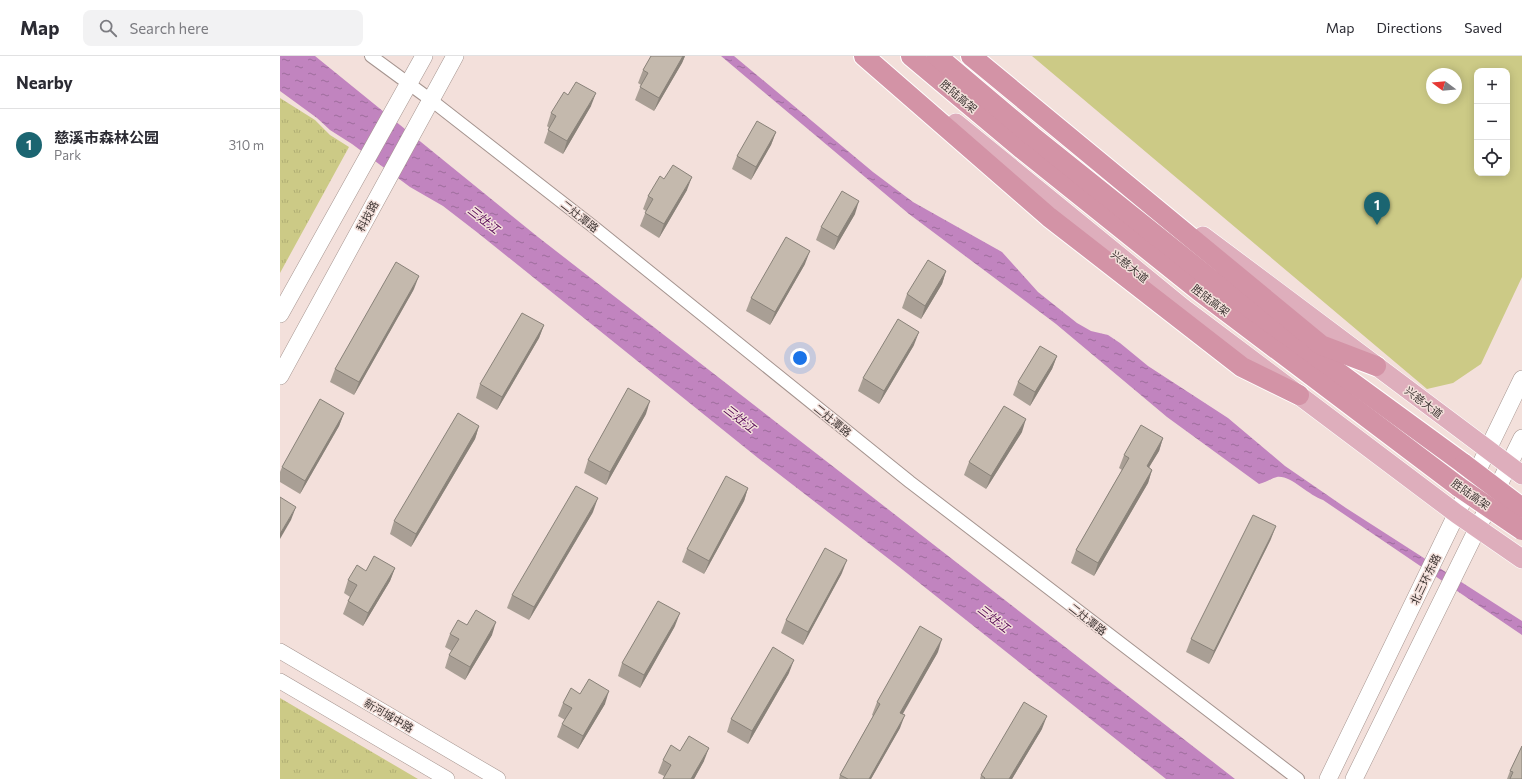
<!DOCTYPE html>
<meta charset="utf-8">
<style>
:root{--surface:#fff;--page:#f2f2f3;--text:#2b2b33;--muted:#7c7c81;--line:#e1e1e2;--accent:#1b6571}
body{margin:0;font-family:Commissioner,"Noto Sans SC",sans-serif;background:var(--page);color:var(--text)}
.controls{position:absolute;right:12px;top:12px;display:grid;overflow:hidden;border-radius:8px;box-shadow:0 2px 10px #0003}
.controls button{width:36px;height:36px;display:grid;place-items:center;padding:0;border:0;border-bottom:1px solid var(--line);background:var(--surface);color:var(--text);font:20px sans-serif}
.compass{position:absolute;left:1146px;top:12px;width:36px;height:36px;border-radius:50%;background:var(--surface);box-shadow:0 2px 10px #0003;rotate:286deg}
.you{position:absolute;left:520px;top:302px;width:14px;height:14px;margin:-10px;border:3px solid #fff;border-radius:50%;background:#1a73e8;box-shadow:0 0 0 6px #1a73e833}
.badge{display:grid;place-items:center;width:26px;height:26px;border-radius:50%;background:var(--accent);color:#fff;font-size:13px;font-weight:700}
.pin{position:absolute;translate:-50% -33px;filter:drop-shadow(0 1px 2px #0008)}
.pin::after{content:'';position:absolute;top:21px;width:14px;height:12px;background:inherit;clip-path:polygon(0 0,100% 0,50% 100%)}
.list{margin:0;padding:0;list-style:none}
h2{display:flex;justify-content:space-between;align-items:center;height:52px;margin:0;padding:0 16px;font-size:17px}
h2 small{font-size:13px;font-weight:400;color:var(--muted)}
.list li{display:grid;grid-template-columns:26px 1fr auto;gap:12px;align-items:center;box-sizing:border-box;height:72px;padding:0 16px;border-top:1px solid var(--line)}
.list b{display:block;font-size:15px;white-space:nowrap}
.list p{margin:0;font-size:13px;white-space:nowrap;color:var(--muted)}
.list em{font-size:13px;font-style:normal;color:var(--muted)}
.icon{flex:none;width:22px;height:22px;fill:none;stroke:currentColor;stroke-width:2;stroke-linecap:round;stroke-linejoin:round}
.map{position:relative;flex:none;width:1242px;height:723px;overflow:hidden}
header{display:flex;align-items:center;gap:24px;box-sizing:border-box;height:56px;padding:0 20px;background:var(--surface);border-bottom:1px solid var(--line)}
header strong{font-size:19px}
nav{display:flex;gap:22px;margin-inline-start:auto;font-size:14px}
.search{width:280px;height:36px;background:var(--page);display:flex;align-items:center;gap:10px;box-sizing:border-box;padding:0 14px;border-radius:8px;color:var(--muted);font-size:15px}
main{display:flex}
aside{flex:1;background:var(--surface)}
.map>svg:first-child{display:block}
</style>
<header>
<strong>Map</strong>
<div class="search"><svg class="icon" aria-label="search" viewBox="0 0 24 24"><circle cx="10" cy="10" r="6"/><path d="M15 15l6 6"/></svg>Search here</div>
<nav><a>Map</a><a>Directions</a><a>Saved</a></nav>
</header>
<main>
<aside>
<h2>Nearby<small></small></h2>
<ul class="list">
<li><span class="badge">1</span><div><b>慈溪市森林公园</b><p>Park</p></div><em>310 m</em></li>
</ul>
</aside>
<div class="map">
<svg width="1242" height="723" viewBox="0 0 1242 723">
<defs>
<pattern id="grass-tufts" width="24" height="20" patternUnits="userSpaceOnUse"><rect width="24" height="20" fill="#ccca86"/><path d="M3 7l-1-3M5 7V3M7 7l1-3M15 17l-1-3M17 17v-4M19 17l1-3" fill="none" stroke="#b0ae74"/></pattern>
<pattern id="water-ripples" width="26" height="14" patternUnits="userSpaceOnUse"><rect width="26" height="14" fill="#c184bf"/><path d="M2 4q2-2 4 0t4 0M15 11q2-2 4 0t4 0" fill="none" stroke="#9e6d9c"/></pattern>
</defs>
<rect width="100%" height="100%" fill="#f3e0db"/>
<!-- grass -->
<g fill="url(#grass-tufts)">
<path d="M 0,42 L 35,64 L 50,79 L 69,91 L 0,217 Z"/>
<path d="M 0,642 L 138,723 L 0,723 Z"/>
</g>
<!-- park -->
<path fill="#ccca86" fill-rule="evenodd" d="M 752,0 L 1242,0 L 1242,221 L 1201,308 L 1173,327 L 1147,333 ZM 1197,15 L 1227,15 L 1227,117 L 1197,117 ZM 1152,18 L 1176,18 L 1176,42 L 1152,42 Z"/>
<!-- water -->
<g fill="url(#water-ripples)">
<path d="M 0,0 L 35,0 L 258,181 L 955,723 L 886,723 L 618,510 L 478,402 L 198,177 L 163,150 L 130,131 L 72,88 L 50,74 L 37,62 L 0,35 Z"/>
<path d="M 441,0 L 454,0 L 593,116 L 633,146 L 722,196 L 758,236 L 797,267 L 811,275 L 828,279 L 840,287 L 868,310 L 948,362 L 1005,410 L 1066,452 L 1242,565 L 1242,579 L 1043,444 C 1029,440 1011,419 997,421 C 992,422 985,427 979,428 L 887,361 L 776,268 L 629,158 Z"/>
</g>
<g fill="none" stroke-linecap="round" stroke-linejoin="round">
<defs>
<path id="minor" d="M 91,0 L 151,44 L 315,172 L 630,426 L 1018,723"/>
<g id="tertiary">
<path d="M 0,595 L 218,723"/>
<path d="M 0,625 L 167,723"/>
</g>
<g id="secondary">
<path d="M 0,258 L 144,0"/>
<path d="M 0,320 L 175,0"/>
<path d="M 1048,723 L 1242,323"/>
<path d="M 1074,723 L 1242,382"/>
</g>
<g id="primary">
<path d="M 676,67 L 903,252 L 1177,458 L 1242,503"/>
<path d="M 923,180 L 1242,419"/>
</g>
<g id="trunk">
<path d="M 584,0 L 769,161 L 962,311 L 1019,339"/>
<path d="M 631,0 L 742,93 L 918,234 L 1179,431"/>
<path d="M 657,0 L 752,80 L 928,221 L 1184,408"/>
<path d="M 691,0 L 1041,289 L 1096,310"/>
</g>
</defs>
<!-- minor casing -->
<use href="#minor" stroke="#a5948f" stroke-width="14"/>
<!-- tertiary casing -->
<use href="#tertiary" stroke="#a5948f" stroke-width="16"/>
<!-- secondary casing -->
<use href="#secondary" stroke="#a5948f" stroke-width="18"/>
<!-- primary casing -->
<use href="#primary" stroke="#fff" stroke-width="20"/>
<!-- trunk casing -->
<use href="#trunk" stroke="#fff" stroke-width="22"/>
<!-- minor -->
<use href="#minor" stroke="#fff" stroke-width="12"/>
<!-- tertiary -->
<use href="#tertiary" stroke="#fff" stroke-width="15"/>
<!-- secondary -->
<use href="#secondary" stroke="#fff" stroke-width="17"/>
<!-- primary -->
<use href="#primary" stroke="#deaebc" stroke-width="19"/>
<!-- trunk -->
<use href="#trunk" stroke="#d393a6" stroke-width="20"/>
<defs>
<g id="trunk-bridge">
<path d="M 1184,408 L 1242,452"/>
<path d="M 1179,431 L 1242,474"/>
</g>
</defs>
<!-- trunk-bridge casing -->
<use href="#trunk-bridge" stroke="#fff" stroke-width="22" stroke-linecap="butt"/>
<!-- trunk-bridge -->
<use href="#trunk-bridge" stroke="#d393a6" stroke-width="20"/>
</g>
<!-- wall -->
<g fill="#a99f95">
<path d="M 371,0 L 405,0 L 402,7 L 374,55 L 355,44 L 361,29 L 358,27 L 363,14 Z"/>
<path d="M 311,50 L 283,98 L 264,87 L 269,72 L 267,70 L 271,57 Z"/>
<path d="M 496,76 L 491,89 L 471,124 L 452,113 L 457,100 Z"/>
<path d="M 384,123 L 407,134 L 379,182 L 360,170 L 366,155 L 363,153 L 368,140 Z"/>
<path d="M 575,158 L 554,194 L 536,184 L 541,171 Z"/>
<path d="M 525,208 L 490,269 L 466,255 L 471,242 Z"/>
<path d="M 666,215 L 662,228 L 641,263 L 622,252 L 627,238 Z"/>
<path d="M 134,233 L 74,339 L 50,326 L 55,313 Z"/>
<path d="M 264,269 L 259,282 L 217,354 L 196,342 L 200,328 Z"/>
<path d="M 634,289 L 599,348 L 578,335 L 583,322 Z"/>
<path d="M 777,300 L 772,313 L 750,350 L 733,339 L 738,326 Z"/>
<path d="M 64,357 L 59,370 L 20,438 L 0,426 L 0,416 L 2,411 Z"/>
<path d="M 366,358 L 326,429 L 304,417 L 308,404 Z"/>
<path d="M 199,370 L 195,383 L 131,491 L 110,478 L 114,465 Z"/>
<path d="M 742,376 L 706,433 L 684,419 L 689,406 Z"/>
<path d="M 883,382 L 879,395 L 869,411 L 872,414 L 868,427 L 814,520 L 791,507 L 796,494 L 842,414 L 839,412 L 844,399 Z"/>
<path d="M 468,432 L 464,445 L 424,518 L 402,506 L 407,493 Z"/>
<path d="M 313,456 L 249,564 L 227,552 L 232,539 Z"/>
<path d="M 991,483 L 929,608 L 906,596 L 911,583 Z"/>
<path d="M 115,512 L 110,525 L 83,570 L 63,558 L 68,545 L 70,541 L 64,537 L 68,524 L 86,515 Z"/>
<path d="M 562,517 L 523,589 L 501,577 L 506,564 Z"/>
<path d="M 187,569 L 212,579 L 185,624 L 165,612 L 169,599 L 172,595 L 165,591 L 170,578 Z"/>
<path d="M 395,570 L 360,632 L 338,620 L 342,607 Z"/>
<path d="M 658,596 L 622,658 L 620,672 L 591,723 L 559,723 L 560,719 L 593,660 L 592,659 L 597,646 Z"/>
<path d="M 509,617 L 468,688 L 447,676 L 451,663 Z"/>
<path d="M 300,638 L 325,648 L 298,693 L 277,681 L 282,668 L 285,664 L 278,660 L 283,647 Z"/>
<path d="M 762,673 L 732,723 L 700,723 L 701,719 Z"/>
<path d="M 1242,690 L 1242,723 L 1227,723 L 1230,715 Z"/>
<path d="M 400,695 L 424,705 L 414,723 L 383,723 L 384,720 L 378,717 L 383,704 Z"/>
</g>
<!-- shaded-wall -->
<g fill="#898279">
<path d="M 403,0 L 405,0 L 402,7 L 374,55 L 379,42 Z"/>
<path d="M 316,37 L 311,50 L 283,98 L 287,85 Z"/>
<path d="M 496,76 L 491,89 L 471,124 L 476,111 Z"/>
<path d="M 412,121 L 407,134 L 379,182 L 384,168 Z"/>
<path d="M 579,145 L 575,158 L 554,194 L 558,181 Z"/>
<path d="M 530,195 L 525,208 L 490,269 L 495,256 Z"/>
<path d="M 666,215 L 662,228 L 641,263 L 645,250 Z"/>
<path d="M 139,220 L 134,233 L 74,339 L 79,326 Z"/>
<path d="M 264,269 L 259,282 L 217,354 L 222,341 Z"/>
<path d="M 639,276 L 634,289 L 599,348 L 604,335 Z"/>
<path d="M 777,300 L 772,313 L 750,350 L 755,336 Z"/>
<path d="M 370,345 L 366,358 L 326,429 L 330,416 Z"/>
<path d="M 64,357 L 59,370 L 20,438 L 25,425 Z"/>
<path d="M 746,363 L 742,376 L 706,433 L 711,420 Z"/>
<path d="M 199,370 L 195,383 L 131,491 L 136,478 Z"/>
<path d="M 883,382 L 879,395 L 862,423 L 867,410 Z"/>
<path d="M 872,414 L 868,427 L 814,520 L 818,507 Z"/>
<path d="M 468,432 L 464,445 L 424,518 L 429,505 Z"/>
<path d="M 318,442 L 313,456 L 249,564 L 254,551 Z"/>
<path d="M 16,451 L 11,464 L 0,483 L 0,478 Z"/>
<path d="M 996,470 L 991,483 L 929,608 L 934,595 Z"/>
<path d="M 567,504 L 562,517 L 523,589 L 528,576 Z"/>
<path d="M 115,512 L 110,525 L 83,570 L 88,557 Z"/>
<path d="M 400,557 L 395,570 L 360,632 L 364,619 Z"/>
<path d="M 216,566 L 212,579 L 185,624 L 190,611 Z"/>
<path d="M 662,583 L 658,596 L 616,670 L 620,657 Z"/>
<path d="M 514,604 L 509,617 L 468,688 L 472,675 Z"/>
<path d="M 329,635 L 325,648 L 298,693 L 303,680 Z"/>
<path d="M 625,659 L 620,672 L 591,723 L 589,723 Z"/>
<path d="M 767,660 L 762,673 L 732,723 L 729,723 Z"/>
<path d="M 429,692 L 424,705 L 414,723 L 411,723 Z"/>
</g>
<!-- building -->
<g fill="#c4b9ad" stroke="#898279">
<path d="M 371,0 L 403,0 L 379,42 L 360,31 L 368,17 L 363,14 Z"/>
<path d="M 296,26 L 316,37 L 287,85 L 268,74 L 276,60 L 271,57 L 284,36 L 288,39 Z"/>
<path d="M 477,65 L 496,76 L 476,111 L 457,100 Z"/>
<path d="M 393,109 L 412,121 L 384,168 L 365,157 L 373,143 L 368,140 L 380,120 L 384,123 Z"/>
<path d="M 562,135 L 579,145 L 558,181 L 541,171 Z"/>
<path d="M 506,181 L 530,195 L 495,256 L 471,242 Z"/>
<path d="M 648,204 L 666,215 L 645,250 L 627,238 Z"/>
<path d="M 116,206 L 139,220 L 79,326 L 55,313 Z"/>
<path d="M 242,257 L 264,269 L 222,341 L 200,328 Z"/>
<path d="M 618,263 L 639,276 L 604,335 L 583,322 Z"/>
<path d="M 760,290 L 777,300 L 755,336 L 738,326 Z"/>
<path d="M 348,332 L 370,345 L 330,416 L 308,404 Z"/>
<path d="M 40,343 L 64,357 L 25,425 L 2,411 Z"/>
<path d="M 724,350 L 746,363 L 711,420 L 689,406 Z"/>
<path d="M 178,357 L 199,370 L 136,478 L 114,465 Z"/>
<path d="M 861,369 L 883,382 L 867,410 L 872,414 L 818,507 L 796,494 L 849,402 L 844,399 Z"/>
<path d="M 446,420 L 468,432 L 429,505 L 407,493 Z"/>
<path d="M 296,430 L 318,442 L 254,551 L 232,539 Z"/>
<path d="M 0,441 L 16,451 L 0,478 Z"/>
<path d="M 973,459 L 996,470 L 934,595 L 911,583 Z"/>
<path d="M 545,492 L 567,504 L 528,576 L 506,564 Z"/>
<path d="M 94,500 L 115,512 L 88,557 L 68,545 L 77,529 L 68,524 L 77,509 L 86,515 Z"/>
<path d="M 378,545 L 400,557 L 364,619 L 342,607 Z"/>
<path d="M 196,554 L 216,566 L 190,611 L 169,599 L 179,583 L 170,578 L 178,564 L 187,569 Z"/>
<path d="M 640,570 L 662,583 L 620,657 L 625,659 L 589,723 L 568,723 L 560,719 L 600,648 L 597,646 Z"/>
<path d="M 493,591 L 514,604 L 472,675 L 451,663 Z"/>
<path d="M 309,623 L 329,635 L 303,680 L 282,668 L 292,652 L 283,647 L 291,632 L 300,638 Z"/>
<path d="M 744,646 L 767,660 L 729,723 L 704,723 L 705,722 L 701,719 Z"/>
<path d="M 409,680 L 429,692 L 411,723 L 383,723 L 391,709 L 383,704 L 391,689 L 400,695 Z"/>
<path d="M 1242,690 L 1242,723 L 1230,723 L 1233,716 L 1230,715 Z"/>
</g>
<g text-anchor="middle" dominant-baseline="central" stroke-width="3" stroke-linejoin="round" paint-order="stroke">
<!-- street labels -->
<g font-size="11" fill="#3e3634" stroke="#f3e0db">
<text transform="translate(679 40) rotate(40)">胜陆高架</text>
<text transform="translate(87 160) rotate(-61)">科技路</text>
<text transform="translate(300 160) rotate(38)">二灶潭路</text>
<text transform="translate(850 210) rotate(39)">兴慈大道</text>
<text transform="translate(931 244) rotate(37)">胜陆高架</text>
<text transform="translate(1144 346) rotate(37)">兴慈大道</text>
<text transform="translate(553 364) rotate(39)">二灶潭路</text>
<text transform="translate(1191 438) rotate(35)">胜陆高架</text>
<text transform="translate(1145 523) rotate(-64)">北三环东路</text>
<text transform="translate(808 563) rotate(38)">二灶潭路</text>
<text transform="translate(109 659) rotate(30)">新河城中路</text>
</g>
<!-- water labels -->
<g font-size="12" font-style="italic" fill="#510352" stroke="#f3e0db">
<text transform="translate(204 163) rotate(38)">三灶江</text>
<text transform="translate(460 362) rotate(38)">三灶江</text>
<text transform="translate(714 562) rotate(38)">三灶江</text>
</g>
</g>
</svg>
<div class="controls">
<button>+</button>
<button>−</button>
<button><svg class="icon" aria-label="locate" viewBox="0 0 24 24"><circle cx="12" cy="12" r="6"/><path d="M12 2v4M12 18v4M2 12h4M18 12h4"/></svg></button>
</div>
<svg class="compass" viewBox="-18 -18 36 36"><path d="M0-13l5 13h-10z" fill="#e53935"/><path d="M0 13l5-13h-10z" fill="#7c7c81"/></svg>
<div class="you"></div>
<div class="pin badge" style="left:1097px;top:169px">1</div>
</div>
</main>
